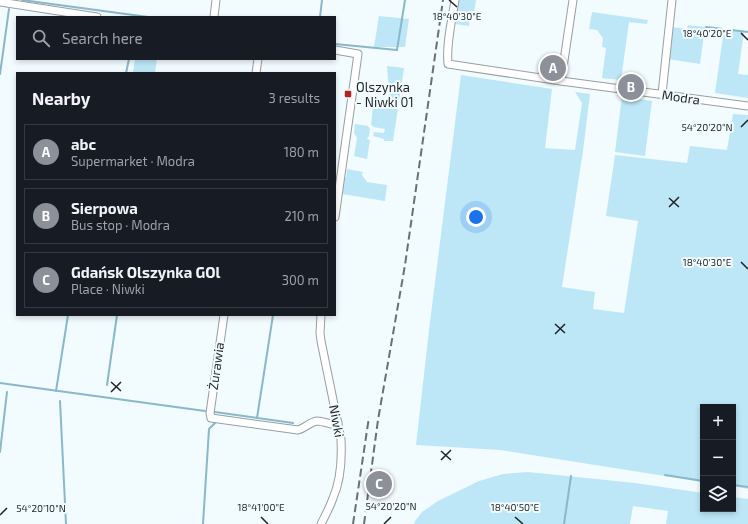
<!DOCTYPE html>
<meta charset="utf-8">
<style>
:root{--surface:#171b24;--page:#242831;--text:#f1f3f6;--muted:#9ea1a6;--line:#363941;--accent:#8c9099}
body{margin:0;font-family:"Exo 2",sans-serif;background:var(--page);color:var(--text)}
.controls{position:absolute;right:12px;bottom:12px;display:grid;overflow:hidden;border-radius:0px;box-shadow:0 2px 6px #0003}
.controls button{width:36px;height:36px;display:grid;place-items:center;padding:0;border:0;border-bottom:1px solid var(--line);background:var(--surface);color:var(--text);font:20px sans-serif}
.you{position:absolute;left:476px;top:217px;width:14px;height:14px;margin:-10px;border:3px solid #fff;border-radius:50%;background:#1a73e8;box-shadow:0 0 0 6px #1a73e833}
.badge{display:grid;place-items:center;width:26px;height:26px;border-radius:50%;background:var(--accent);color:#fff;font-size:13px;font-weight:700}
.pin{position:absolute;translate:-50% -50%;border:2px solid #fff;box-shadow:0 1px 4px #0006}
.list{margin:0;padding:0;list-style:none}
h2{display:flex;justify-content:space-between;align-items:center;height:52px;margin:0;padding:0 16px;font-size:17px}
h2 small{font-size:13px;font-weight:400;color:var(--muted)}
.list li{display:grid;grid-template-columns:26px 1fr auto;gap:12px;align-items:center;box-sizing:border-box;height:56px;margin:0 8px 8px;padding:0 8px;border:1px solid var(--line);border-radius:0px}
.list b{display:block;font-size:15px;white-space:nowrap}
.list p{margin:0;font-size:13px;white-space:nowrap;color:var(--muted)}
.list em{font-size:13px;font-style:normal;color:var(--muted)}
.icon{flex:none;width:22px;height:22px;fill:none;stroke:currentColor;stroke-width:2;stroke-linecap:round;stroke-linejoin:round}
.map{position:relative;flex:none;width:748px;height:524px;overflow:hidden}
.search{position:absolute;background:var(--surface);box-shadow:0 2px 6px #0003;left:16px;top:16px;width:320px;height:44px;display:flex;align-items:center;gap:10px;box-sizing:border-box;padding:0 14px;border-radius:0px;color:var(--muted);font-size:15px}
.panel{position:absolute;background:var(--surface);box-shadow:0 2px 6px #0003;left:16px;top:72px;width:320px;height:244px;border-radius:0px}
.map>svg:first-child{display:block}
</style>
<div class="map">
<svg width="748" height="524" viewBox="0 0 748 524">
<rect width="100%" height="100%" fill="#f2fbfe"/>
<!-- green -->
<g fill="#bde7f7">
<path d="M 459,0 L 476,0 L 474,14 L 470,14 L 469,26 L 455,24 Z"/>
<path d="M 592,12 L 648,20 L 647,24 L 629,22 L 621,80 L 602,78 L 606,48 L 602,47 L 603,38 L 597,30 L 589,29 Z"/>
<path d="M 379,16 L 409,19 L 405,47 L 374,47 Z"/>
<path d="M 688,25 L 705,27 L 700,64 L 668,59 L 672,27 L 687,29 Z"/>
<path d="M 724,29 L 744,31 L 738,74 L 748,75 L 748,98 L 715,93 Z"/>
<path d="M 135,59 L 157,59 L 155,72 L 160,73 L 133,73 Z"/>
<path d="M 387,66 L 404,68 L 393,141 L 384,141 L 384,139 L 373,136 L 374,132 L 384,133 L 385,129 L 373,127 L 373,126 L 371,125 L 373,106 L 389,108 L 390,104 Z"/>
<path d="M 461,75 L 552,89 L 545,148 L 575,150 L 582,103 L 575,92 L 590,94 L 583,151 L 562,287 L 595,292 L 593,309 L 624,313 L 638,221 L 606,216 L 615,155 L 687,163 L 690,146 L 727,150 L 733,114 L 748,115 L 748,489 L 733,486 L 733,407 L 703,407 L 703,482 L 500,450 L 416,445 L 429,330 Z"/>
<path d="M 622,96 L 652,101 L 645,156 L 615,152 Z"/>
<path d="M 355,124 L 368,126 L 370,129 L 369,136 L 367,139 L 370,140 L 367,159 L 354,156 L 357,138 L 354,133 Z"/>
<path d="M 347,169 L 363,172 L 362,175 L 367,182 L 387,185 L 385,201 L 342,194 L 344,178 L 346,178 Z"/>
<path d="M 528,472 L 635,483 L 703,493 L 703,509 L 733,509 L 733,497 L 748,499 L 748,524 L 666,524 L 668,511 L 633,506 L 630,524 L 414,524 L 415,521 L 422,512 L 438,501 L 479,481 L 503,474 Z"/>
</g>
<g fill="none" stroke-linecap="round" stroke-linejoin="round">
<!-- stream -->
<g stroke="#89b8c9" stroke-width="2">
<path d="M 22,0 L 148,17"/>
<path d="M 320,17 L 322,0"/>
<path d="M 706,27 L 748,32"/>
<path d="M 335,44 L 397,50 L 405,0"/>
<path d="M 126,73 L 129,59"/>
<path d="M 0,74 L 9,9"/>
<path d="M 0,383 L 205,411"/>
<path d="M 107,385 L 117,315"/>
<path d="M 56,391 L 68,315"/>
<path d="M 60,401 L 66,524"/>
<path d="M 215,412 L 293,423"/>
<path d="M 257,418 L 273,315"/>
<path d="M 0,452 L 7,392"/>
<path d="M 665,475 L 703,481"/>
<path d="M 733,485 L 748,487"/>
<path d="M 203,524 L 209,429 L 216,422"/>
<path d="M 564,524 L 571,476"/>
</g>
<defs>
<g id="minor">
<path d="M 455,0 C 452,20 446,43 448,64 L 561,81 L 748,106"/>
<path d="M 0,2 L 97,17"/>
<path d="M 214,17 L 216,0"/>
<path d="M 335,50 L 358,54 L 335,217"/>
<path d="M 256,73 L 258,59"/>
<path d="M 561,81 L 573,0"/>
<path d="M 662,94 L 672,0"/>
<path d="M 224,315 L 210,413 L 211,418 L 298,430 C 305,428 310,422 317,421 C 322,421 326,423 331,424 C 333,424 335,423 338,423"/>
<path d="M 321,524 C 325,516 330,507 333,498 C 341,480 342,459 341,439 L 321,341 L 320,333 L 321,315"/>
</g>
</defs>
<!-- minor casing -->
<use href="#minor" stroke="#96a0a4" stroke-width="9"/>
<!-- minor -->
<use href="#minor" stroke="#fff" stroke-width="7"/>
<!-- rail -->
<g stroke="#6a7072" stroke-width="2" stroke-dasharray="8 4" stroke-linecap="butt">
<path d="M 353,524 L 369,417"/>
<path d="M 364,524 L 378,420 L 405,265 L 443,0"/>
</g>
</g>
<!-- ticks -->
<path fill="none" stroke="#1e2224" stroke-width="1.5" d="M 449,0 L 457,7M 741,33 L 748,40M 741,127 L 748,120M 669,198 L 679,207M 669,207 L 679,197M 741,262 L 748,269M 555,324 L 565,333M 555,334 L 565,324M 111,382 L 121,391M 111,392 L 121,382M 441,451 L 451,460M 441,460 L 451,450M 0,515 L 7,508M 261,517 L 268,524M 515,517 L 523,524M 384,524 L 391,517"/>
<!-- markers -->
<rect fill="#b32324" stroke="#f2fbfe" stroke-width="1.5" x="344" y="90" width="8" height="8" rx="2"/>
<g text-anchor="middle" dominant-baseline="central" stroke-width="4" stroke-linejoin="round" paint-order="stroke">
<!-- poi labels -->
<g font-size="13" fill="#1e2224" stroke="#f2fbfe" text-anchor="start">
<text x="356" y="87">Olszynka<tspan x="356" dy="15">- Niwki 01</tspan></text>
</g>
<!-- street labels -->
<g font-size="13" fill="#1e2224" stroke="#f2fbfe">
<text transform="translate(681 97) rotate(8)">Modra</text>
<text transform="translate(216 366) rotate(-82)">Żurawia</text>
<text transform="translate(337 421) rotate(79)">Niwki</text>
</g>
</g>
<g font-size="10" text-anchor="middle" fill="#1e2224" stroke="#f2fbfe" stroke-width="4" stroke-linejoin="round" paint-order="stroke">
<text x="457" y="20">18°40'30"E</text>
<text x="707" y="37">18°40'20"E</text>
<text x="707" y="131">54°20'20"N</text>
<text x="707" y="266">18°40'30"E</text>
<text x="391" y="510">54°20'20"N</text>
<text x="261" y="511">18°41'00"E</text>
<text x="515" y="511">18°40'50"E</text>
<text x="41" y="512">54°20'10"N</text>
</g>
</svg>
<div class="controls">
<button>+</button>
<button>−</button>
<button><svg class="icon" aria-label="layers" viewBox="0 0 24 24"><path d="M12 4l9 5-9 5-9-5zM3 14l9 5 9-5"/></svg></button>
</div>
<div class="you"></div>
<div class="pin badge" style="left:553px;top:68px">A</div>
<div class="pin badge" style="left:631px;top:87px">B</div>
<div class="pin badge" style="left:379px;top:484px">C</div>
<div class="search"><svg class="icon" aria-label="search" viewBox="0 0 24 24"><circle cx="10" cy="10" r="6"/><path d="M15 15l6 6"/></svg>Search here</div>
<section class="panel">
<h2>Nearby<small>3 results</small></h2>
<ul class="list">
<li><span class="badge">A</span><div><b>abc</b><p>Supermarket · Modra</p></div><em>180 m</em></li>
<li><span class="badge">B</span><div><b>Sierpowa</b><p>Bus stop · Modra</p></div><em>210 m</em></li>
<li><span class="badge">C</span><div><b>Gdańsk Olszynka GOl</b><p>Place · Niwki</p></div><em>300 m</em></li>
</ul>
</section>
</div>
